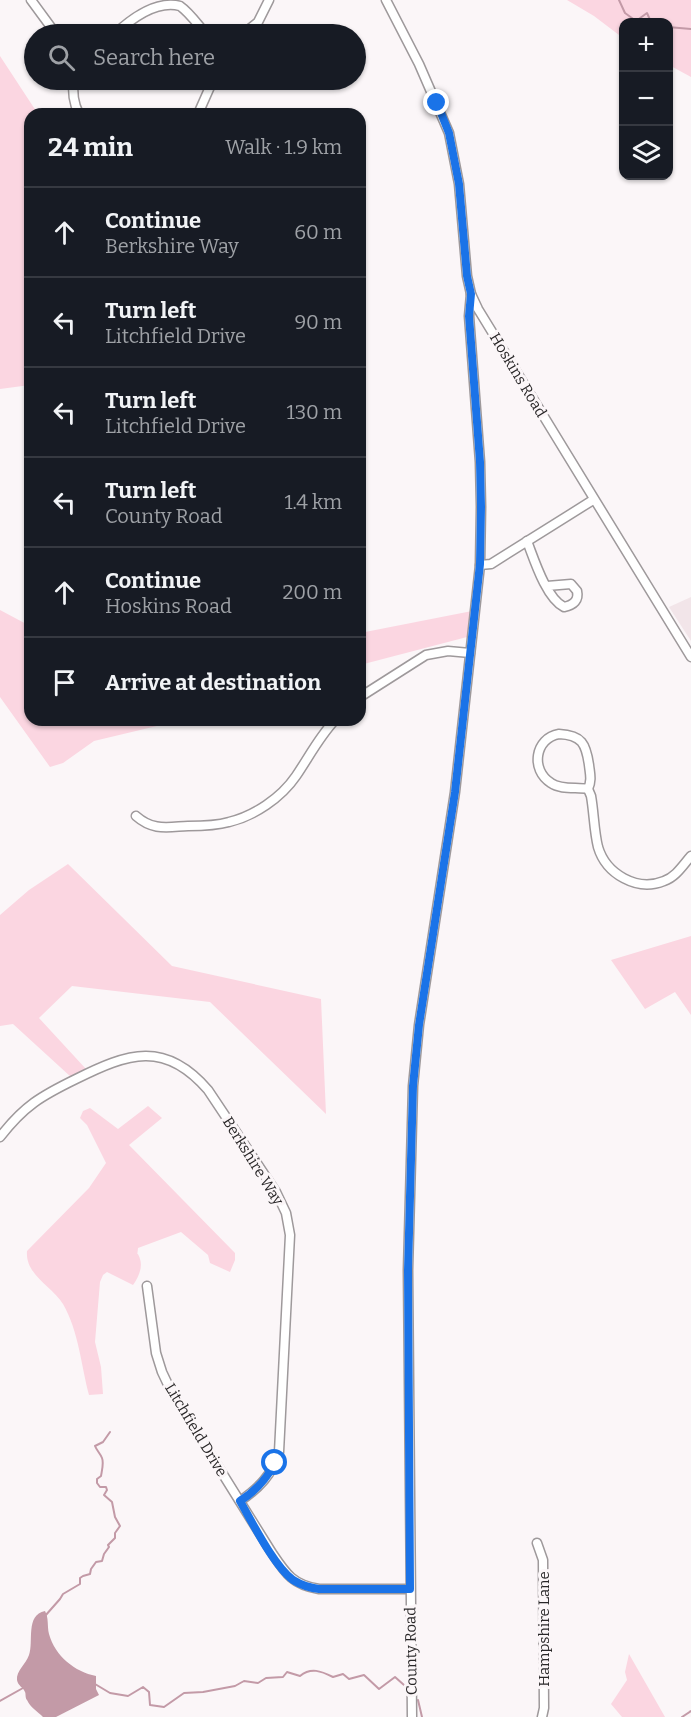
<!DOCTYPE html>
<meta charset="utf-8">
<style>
:root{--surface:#171b24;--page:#242831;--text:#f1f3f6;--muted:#9ea1a6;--line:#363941}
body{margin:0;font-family:Bitter,serif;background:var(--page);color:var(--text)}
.controls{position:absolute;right:18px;top:18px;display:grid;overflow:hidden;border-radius:12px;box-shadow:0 2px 4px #0004}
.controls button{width:54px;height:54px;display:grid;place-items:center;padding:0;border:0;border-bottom:2px solid var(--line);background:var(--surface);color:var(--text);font:30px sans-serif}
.stop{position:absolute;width:18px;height:18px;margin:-14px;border:4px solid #1a73e8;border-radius:50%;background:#fff}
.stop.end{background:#1a73e8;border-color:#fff;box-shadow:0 2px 6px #0008}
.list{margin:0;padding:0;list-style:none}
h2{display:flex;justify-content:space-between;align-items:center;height:78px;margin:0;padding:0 24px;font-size:26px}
h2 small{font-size:20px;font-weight:400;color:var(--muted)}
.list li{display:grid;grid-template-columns:39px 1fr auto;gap:18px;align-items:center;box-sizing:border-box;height:90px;padding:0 24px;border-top:2px solid var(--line)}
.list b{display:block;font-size:22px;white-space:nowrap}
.list p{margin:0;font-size:20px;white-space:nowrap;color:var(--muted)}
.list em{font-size:20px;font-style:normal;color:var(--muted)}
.icon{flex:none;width:33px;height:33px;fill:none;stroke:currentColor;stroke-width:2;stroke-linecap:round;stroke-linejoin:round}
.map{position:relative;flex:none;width:691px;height:1717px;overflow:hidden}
.search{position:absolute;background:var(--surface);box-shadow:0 2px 4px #0004;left:24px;top:24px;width:342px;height:66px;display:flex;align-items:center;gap:15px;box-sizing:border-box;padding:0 21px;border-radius:33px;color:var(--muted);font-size:22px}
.panel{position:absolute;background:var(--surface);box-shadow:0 2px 4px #0004;left:24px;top:108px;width:342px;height:618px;border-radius:18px}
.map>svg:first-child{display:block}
</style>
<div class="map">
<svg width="691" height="1717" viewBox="0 0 691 1717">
<rect width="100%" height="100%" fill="#fbf6f8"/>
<!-- built -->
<path fill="#f2e5e9" d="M 691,597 L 691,641 L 669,607 Z"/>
<!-- green -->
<g fill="#fbd6e1">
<path d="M 567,0 L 691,0 L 691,77 L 669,65 L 668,22 L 624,22 L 623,38 L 594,16 Z"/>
<path d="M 0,56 L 38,114 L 30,114 L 30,385 L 0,389 Z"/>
<path d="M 0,610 L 30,626 L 30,720 L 182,720 L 94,741 L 63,763 L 50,767 L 0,697 Z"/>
<path d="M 472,611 L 467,637 L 360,665 L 360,633 Z"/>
<path d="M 68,864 L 172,966 L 321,999 L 326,1114 L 210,1002 L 72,986 L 39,1018 L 86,1069 L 71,1077 L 13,1024 L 0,1026 L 0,915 L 29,890 Z"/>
<path d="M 691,936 L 691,1015 L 675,992 L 645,1009 L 611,960 Z"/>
<path d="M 148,1106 L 162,1118 L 129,1145 L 235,1253 L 235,1260 L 230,1272 L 210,1263 L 208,1255 L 181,1232 L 138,1248 C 137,1259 137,1249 140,1259 C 143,1268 138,1278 133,1285 L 107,1272 L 103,1275 L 100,1282 L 95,1342 L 101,1367 L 103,1394 L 89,1395 C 81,1365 79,1332 63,1304 C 52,1286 25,1275 27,1251 L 89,1188 L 106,1163 L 87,1125 L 80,1118 L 83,1111 L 90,1108 L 118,1129 Z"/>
<path d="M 629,1654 L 665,1717 L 622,1717 L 611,1704 L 627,1680 L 625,1672 Z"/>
</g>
<!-- water -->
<path fill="#c39aa7" d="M 45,1611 C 49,1618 47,1626 49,1634 C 55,1656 75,1672 96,1676 L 96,1689 L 99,1695 L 56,1717 L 43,1717 C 38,1712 30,1707 27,1700 C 25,1698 26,1694 25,1692 C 23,1687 18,1686 17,1680 C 16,1671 26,1664 29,1655 C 34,1642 25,1615 45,1611 Z"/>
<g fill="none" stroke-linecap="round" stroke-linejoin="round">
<!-- stream -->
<g stroke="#c39aa7" stroke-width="2">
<path d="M 619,0 L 625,13 L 636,21 L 647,13 L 651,22"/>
<path d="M 668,27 L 691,29"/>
<path d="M 45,1616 L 60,1599 L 63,1594 L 80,1584 L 80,1578 L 83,1576 L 90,1574 L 91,1569 L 96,1562 L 102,1561 L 104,1554 L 109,1547 L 108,1545 L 115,1538 L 115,1533 L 120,1526 L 115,1517 L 112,1502 L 104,1495 L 107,1490 L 106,1487 L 100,1487 L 97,1483 L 97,1479 L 101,1476 C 102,1470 104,1463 102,1458 C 100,1453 97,1451 95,1446 L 103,1442 L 110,1432"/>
<path d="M 95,1684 L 110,1693 L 128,1696 L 143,1687 L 149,1692 L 150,1705 L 164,1707 L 184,1693 L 203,1692 L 235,1686 L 244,1681 L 258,1683 L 266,1678 L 283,1677 L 287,1672 L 300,1676 C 311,1667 321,1671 333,1677 L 343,1674 L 349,1679 L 364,1675 L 379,1689 L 395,1677 L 404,1685"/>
<path d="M 418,1700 L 422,1717"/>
<path d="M 0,1701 L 23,1688"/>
<path d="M 682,1717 L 691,1711"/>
</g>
<defs>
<g id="minor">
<path d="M 31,0 L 56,34"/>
<path d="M 386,0 L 419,64 L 449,133 L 459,184 L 467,276 L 471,294 L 478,309 L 691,657"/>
<path d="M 115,34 C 130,20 156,0 180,6 C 190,13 198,25 206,34"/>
<path d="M 243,34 L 258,22 L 269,0"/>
<path d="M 74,80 C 72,92 73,102 79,114"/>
<path d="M 198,114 L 213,80"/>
<path d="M 527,541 C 534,559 546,598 564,607 C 574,605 579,600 577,591 L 571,584 L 547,586"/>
<path d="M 480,565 L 491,564 L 593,500"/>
<path d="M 360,697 L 426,655 L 448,651 L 470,653"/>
<path d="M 559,734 C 582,735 586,744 589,765 C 590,774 592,780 588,789 C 576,787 561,790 551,783 C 530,770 535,738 559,734 Z"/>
<path d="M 588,789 L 591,796 C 594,813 594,831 598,847 C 606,874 637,892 664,881 C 676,877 683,865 691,856"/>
<path d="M 136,816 C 153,831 167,827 188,826 C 201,826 215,826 229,822 C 254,816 281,798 296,776 C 309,757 319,737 335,720"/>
<path d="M 0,1137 C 24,1106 41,1096 76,1079 C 128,1053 165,1040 208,1090 L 276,1192 L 286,1213 L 290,1235 L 279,1452 C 272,1475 259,1488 240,1501"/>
<path d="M 147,1286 L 156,1353 L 162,1372 L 171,1391 L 272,1553 C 286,1574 293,1585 319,1589 L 410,1589"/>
<path d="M 537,1543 L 543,1560 L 544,1708 L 542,1717"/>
<path d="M 412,1717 L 408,1270 L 413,1086 L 419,1025 L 455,792 L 480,565 L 481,507 L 480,462 L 469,316 L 471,294"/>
</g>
</defs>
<!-- minor casing -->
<use href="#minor" stroke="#9e999b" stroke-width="11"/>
<!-- minor -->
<use href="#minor" stroke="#fff" stroke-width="8"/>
</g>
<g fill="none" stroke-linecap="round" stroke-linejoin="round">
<!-- route -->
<path stroke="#1a73e8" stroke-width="8" d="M 275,1463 C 266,1480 256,1491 240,1501 C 252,1522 274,1566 293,1580 C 301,1585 310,1588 319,1589 L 410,1589 L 408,1270 L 413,1086 L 419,1025 L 455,792 L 480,564 L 481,507 L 480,462 L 469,316 L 471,294 L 467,276 L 459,184 L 449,133 L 437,103"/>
</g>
<g text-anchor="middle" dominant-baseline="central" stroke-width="6" stroke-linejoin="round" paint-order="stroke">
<!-- street labels -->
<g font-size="15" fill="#292728" stroke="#fbf6f8">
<text transform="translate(518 375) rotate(59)">Hoskins Road</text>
<text transform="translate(253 1161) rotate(58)">Berkshire Way</text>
<text transform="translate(196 1430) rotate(59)">Litchfield Drive</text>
<text transform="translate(544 1629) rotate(-90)">Hampshire Lane</text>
<text transform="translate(411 1651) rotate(-91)">County Road</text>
</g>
</g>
</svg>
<div class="controls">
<button>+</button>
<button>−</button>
<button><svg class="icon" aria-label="layers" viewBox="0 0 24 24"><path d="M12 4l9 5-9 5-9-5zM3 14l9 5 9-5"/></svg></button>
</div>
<div class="stop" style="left:275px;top:1463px"></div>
<div class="stop end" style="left:437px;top:103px"></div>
<div class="search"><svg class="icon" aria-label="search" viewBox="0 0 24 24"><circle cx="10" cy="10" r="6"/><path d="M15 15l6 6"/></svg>Search here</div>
<section class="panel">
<h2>24 min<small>Walk · 1.9 km</small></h2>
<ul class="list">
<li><svg class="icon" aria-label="ahead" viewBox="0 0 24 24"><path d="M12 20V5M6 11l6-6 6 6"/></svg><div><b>Continue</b><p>Berkshire Way</p></div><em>60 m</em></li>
<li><svg class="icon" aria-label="left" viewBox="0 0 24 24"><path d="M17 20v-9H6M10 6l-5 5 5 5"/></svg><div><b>Turn left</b><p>Litchfield Drive</p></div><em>90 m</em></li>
<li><svg class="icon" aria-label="left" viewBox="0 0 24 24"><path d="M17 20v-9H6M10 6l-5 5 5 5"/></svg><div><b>Turn left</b><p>Litchfield Drive</p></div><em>130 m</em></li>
<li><svg class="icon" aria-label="left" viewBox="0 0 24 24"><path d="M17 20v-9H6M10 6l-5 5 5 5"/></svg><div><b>Turn left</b><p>County Road</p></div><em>1.4 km</em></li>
<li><svg class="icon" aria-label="ahead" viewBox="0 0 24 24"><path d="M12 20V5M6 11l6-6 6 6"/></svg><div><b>Continue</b><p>Hoskins Road</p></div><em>200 m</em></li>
<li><svg class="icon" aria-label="arrive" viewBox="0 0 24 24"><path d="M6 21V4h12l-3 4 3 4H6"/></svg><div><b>Arrive at destination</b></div></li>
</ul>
</section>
</div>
